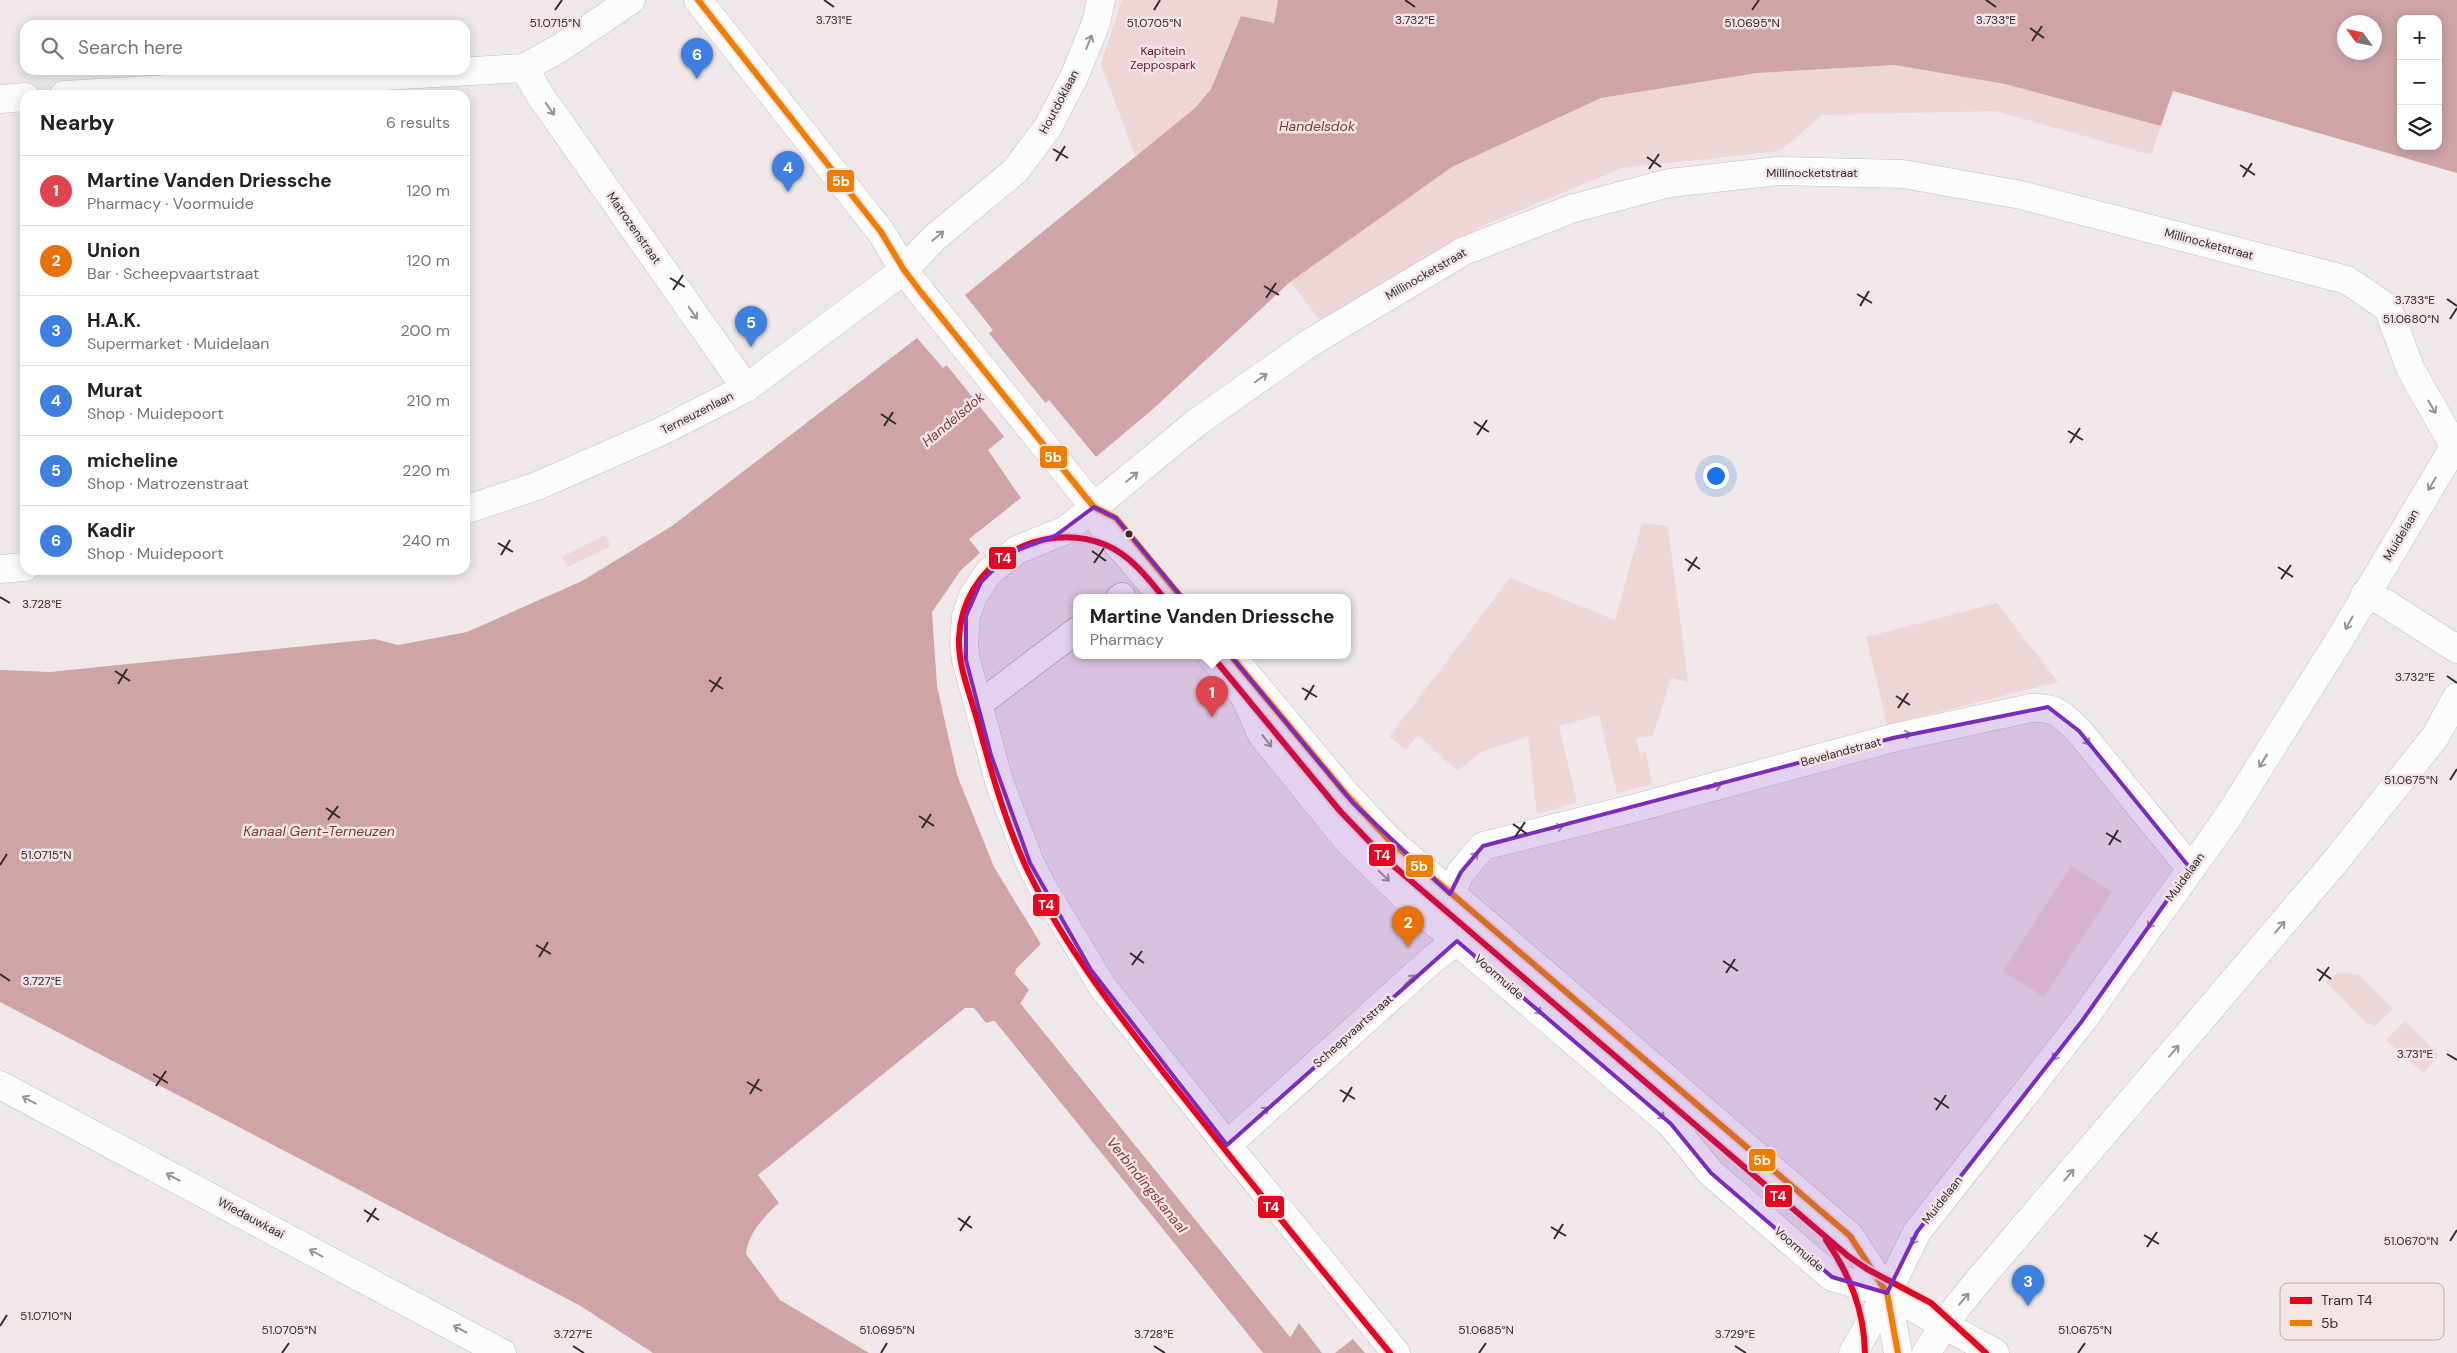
<!DOCTYPE html>
<meta charset="utf-8">
<style>
:root{--surface:#fff;--page:#f6f6f6;--text:#222;--muted:#767676;--line:#e0e0e0;--accent:#111827}
body{margin:0;font-family:"DM Sans",sans-serif;background:var(--page);color:var(--text)}
.controls{position:absolute;right:15px;top:15px;display:grid;overflow:hidden;border-radius:10px;box-shadow:0 2px 12px #0003}
.controls button{width:45px;height:45px;display:grid;place-items:center;padding:0;border:0;border-bottom:1px solid var(--line);background:var(--surface);color:var(--text);font:25px sans-serif}
.compass{position:absolute;left:2337px;top:15px;width:45px;height:45px;border-radius:50%;background:var(--surface);box-shadow:0 2px 12px #0003;rotate:303deg}
.you{position:absolute;left:1715px;top:475px;width:18px;height:18px;margin:-12px;border:4px solid #fff;border-radius:50%;background:#1a73e8;box-shadow:0 0 0 8px #1a73e833}
.badge{display:grid;place-items:center;width:32px;height:32px;border-radius:50%;background:var(--accent);color:#fff;font-size:16px;font-weight:700}
.pin{position:absolute;translate:-50% -41px;filter:drop-shadow(0 1px 2px #0008)}
.pin::after{content:'';position:absolute;top:26px;width:18px;height:15px;background:inherit;clip-path:polygon(0 0,100% 0,50% 100%)}
.popup{position:absolute;left:1073px;top:594px;width:278px;height:65px;box-sizing:border-box;display:grid;place-content:center;border-radius:10px;background:var(--surface);filter:drop-shadow(0 1px 4px #0005);font-size:16px;white-space:nowrap;color:var(--muted)}
.popup b{font-size:19px;color:var(--text)}
.popup::after{content:'';position:absolute;left:50%;top:100%;margin-left:-10px;border:10px solid transparent;border-top-color:var(--surface)}
.list{margin:0;padding:0;list-style:none}
h2{display:flex;justify-content:space-between;align-items:center;height:65px;margin:0;padding:0 20px;font-size:21px}
h2 small{font-size:16px;font-weight:400;color:var(--muted)}
.list li{display:grid;grid-template-columns:32px 1fr auto;gap:15px;align-items:center;box-sizing:border-box;height:70px;padding:0 20px;border-top:1px solid var(--line)}
.list b{display:block;font-size:19px;white-space:nowrap}
.list p{margin:0;font-size:16px;white-space:nowrap;color:var(--muted)}
.list em{font-size:16px;font-style:normal;color:var(--muted)}
.icon{flex:none;width:28px;height:28px;fill:none;stroke:currentColor;stroke-width:2;stroke-linecap:round;stroke-linejoin:round}
.map{position:relative;flex:none;width:2457px;height:1353px;overflow:hidden}
.search{position:absolute;background:var(--surface);box-shadow:0 2px 12px #0003;left:20px;top:20px;width:450px;height:55px;display:flex;align-items:center;gap:12px;box-sizing:border-box;padding:0 18px;border-radius:15px;color:var(--muted);font-size:19px}
.panel{position:absolute;background:var(--surface);box-shadow:0 2px 12px #0003;left:20px;top:90px;width:450px;height:485px;border-radius:15px}
.map>svg:first-child{display:block}
</style>
<div class="map">
<svg width="2457" height="1353" viewBox="0 0 2457 1353">
<rect width="100%" height="100%" fill="#f0e8e8"/>
<!-- green -->
<g fill="#eed5d6">
<path d="M 1122,0 L 1278,0 L 1274,23 L 1241,17 L 1211,89 L 1195,108 L 1135,156 L 1101,64 Z"/>
<path d="M 1895,65 L 2005,84 L 2161,126 L 2151,155 L 1996,111 L 1822,115 L 1780,151 L 1623,168 L 1484,225 L 1323,324 L 1290,282 L 1452,167 L 1601,98 L 1757,73 Z"/>
<path d="M 1642,523 L 1668,526 L 1688,682 L 1671,678 L 1653,736 L 1636,738 L 1640,753 L 1646,752 L 1652,784 L 1617,793 L 1599,715 L 1559,726 L 1577,802 L 1537,814 L 1528,737 L 1483,751 L 1457,771 L 1418,735 L 1406,750 L 1389,737 L 1510,578 L 1615,620 Z"/>
<path d="M 605,535 L 611,546 L 568,567 L 562,557 Z"/>
<path d="M 1997,603 L 2058,682 L 1887,725 L 1866,637 Z"/>
<path d="M 2071,866 L 2112,892 L 2044,997 L 2003,971 Z"/>
<path d="M 2338,973 L 2358,974 L 2393,1009 L 2374,1027 L 2368,1022 L 2367,1024 L 2326,982 Z"/>
<path d="M 2405,1021 L 2439,1055 L 2423,1073 L 2386,1040 Z"/>
</g>
<!-- water -->
<g fill="#cea4a7" fill-rule="evenodd">
<path d="M 1278,0 L 2457,0 L 2457,173 L 2173,91 L 2161,126 L 2005,84 L 1895,65 L 1757,73 L 1601,98 L 1452,167 L 1290,282 L 1153,409 L 1096,457 L 1049,400 L 988,450 L 1021,498 L 969,539 L 980,553 L 961,570 L 932,612 L 937,686 L 957,775 L 994,867 L 1041,944 L 1016,969 L 1015,974 L 1029,990 L 1012,1016 L 986,1023 L 974,1008 L 965,1008 L 758,1175 L 779,1203 C 764,1217 748,1233 746,1254 L 780,1300 L 869,1353 L 653,1353 L 579,1305 L 0,1002 L 0,670 L 50,672 L 375,639 L 398,645 L 467,632 L 582,581 L 672,526 L 917,338 L 943,368 L 993,330 L 965,295 L 1195,108 L 1211,89 L 1241,16 L 1274,23 ZM 2401,19 L 2438,19 L 2438,146 L 2401,146 ZM 2344,22 L 2374,22 L 2374,52 L 2344,52 Z"/>
<path d="M 1299,1323 L 1322,1353 L 1276,1353 L 1282,1351 Z"/>
<path d="M 1353,1339 L 1365,1353 L 1335,1353 Z"/>
</g>
<!-- pier -->
<path fill="#f0e8e8" d="M 987,331 L 1047,405 L 1006,439 L 945,363 Z"/>
<g fill="none" stroke-linecap="round" stroke-linejoin="round">
<!-- canal -->
<path stroke="#cea4a7" stroke-width="31" d="M 984,983 L 1283,1353"/>
<defs>
<g id="pedestrian">
<path d="M 1119,598 L 1122,596"/>
<path d="M 978,705 L 1077,630"/>
</g>
<g id="minor">
<path d="M 524,68 L 540,95 L 746,388"/>
<path d="M 64,95 L 524,68 L 560,48 L 631,0"/>
<path d="M 0,99 L 25,97"/>
<path d="M 465,510 L 537,486 L 660,432 L 746,388 L 904,270 L 933,239 L 1015,171 L 1048,127 L 1075,75 L 1096,23 L 1101,0"/>
<path d="M 0,569 L 25,567"/>
<path d="M 1450,894 L 1461,872 L 1483,846 L 1639,807 L 1893,738 L 2031,708 C 2057,707 2061,714 2079,731 L 2190,868"/>
<path d="M 1227,1145 L 1434,958 L 1457,941 L 1476,916"/>
<path d="M 1396,1353 L 1227,1145 L 1102,986 L 1042,886 L 1030,863 L 999,781 L 966,660 L 964,645 L 966,616 L 973,596 L 989,572 L 1017,550 L 1066,530 L 1196,423 L 1308,344 L 1464,251 L 1571,209 L 1669,183 L 1778,171 L 1903,174 L 2021,195 L 2347,280 L 2388,308 L 2410,368 L 2454,446"/>
</g>
<g id="tertiary">
<path d="M 698,0 L 881,232 L 904,270 L 920,291 L 1094,507 L 1103,527 L 1164,598"/>
<path d="M 1212,656 L 1245,697 L 1262,735 L 1347,840 L 1404,896 L 1671,1124 L 1711,1173 L 1832,1277 L 1887,1293 L 1995,1353"/>
<path d="M 1243,670 L 1346,794 L 1388,839 L 1850,1236 L 1887,1293 L 1898,1353"/>
</g>
<path id="secondary" d="M 0,1085 L 502,1353"/>
<g id="primary">
<path d="M 2365,594 L 2383,602 L 2457,649"/>
<path d="M 1853,1353 L 1887,1293 L 1917,1232 L 2082,1021 L 2228,817 L 2340,639 L 2457,442"/>
<path d="M 1926,1353 L 1957,1307 L 1979,1280 L 2334,863 L 2435,737 L 2457,697"/>
</g>
</defs>
<!-- pedestrian casing -->
<use href="#pedestrian" stroke="#c5bebe" stroke-width="28"/>
<!-- minor casing -->
<use href="#minor" stroke="#c5bebe" stroke-width="29"/>
<!-- tertiary casing -->
<use href="#tertiary" stroke="#c5bebe" stroke-width="29"/>
<!-- secondary casing -->
<use href="#secondary" stroke="#c5bebe" stroke-width="29"/>
<!-- primary casing -->
<use href="#primary" stroke="#c5bebe" stroke-width="29"/>
<!-- pedestrian -->
<use href="#pedestrian" stroke="#fdfcfc" stroke-width="26"/>
<!-- minor -->
<use href="#minor" stroke="#fdfcfc" stroke-width="28"/>
<!-- tertiary -->
<use href="#tertiary" stroke="#fdfcfc" stroke-width="28"/>
<!-- secondary -->
<use href="#secondary" stroke="#fdfcfc" stroke-width="28"/>
<!-- primary -->
<use href="#primary" stroke="#fdfcfc" stroke-width="28"/>
<defs>
<g id="bus-1">
<path d="M 698,0 L 881,232 L 904,270 L 920,291 L 1084,495 L 1094,507 L 1116,518 L 1182,598"/>
<path d="M 1231,656 L 1346,794 L 1388,839 L 1850,1236 L 1887,1293 L 1898,1353"/>
</g>
</defs>
<!-- bus-1 casing -->
<use href="#bus-1" stroke="#f4e4e5" stroke-width="10"/>
<!-- bus-1 -->
<use href="#bus-1" stroke="#ef7d00" stroke-width="6"/>
<defs>
<g id="tram-1">
<path d="M 1164,598 C 1148,578 1130,555 1106,545 C 1038,518 962,565 959,638 C 958,665 969,691 976,716 C 990,767 1004,819 1026,867 C 1066,951 1125,1024 1183,1097 C 1251,1183 1320,1268 1390,1353"/>
<path d="M 1212,656 L 1340,811 L 1389,862 L 1848,1256 L 1867,1269 L 1931,1303 L 1986,1353"/>
<path d="M 1826,1240 C 1850,1275 1864,1310 1865,1353"/>
</g>
</defs>
<!-- tram-1 casing -->
<use href="#tram-1" stroke="#f4e4e5" stroke-width="10"/>
<!-- tram-1 -->
<use href="#tram-1" stroke="#e40521" stroke-width="6"/>
</g>
<!-- one-way arrows -->
<defs><path id="oneway-shaft" d="M-6 0H5M1.5-3L5.5 0L1.5 3" fill="none" stroke-width="1.6" stroke-linecap="round" stroke-linejoin="round" transform="scale(1.25)"/></defs>
<g stroke="#989494">
<use href="#oneway-shaft" transform="translate(1089 42) rotate(-68)"/>
<use href="#oneway-shaft" transform="translate(550 109) rotate(55)"/>
<use href="#oneway-shaft" transform="translate(938 236) rotate(-40)"/>
<use href="#oneway-shaft" transform="translate(693 313) rotate(55)"/>
<use href="#oneway-shaft" transform="translate(1261 378) rotate(-35)"/>
<use href="#oneway-shaft" transform="translate(2432 407) rotate(60)"/>
<use href="#oneway-shaft" transform="translate(1132 477) rotate(-40)"/>
<use href="#oneway-shaft" transform="translate(2432 484) rotate(121)"/>
<use href="#oneway-shaft" transform="translate(2349 623) rotate(119)"/>
<use href="#oneway-shaft" transform="translate(1904 735) rotate(-12)"/>
<use href="#oneway-shaft" transform="translate(2085 739) rotate(51)"/>
<use href="#oneway-shaft" transform="translate(1267 741) rotate(52)"/>
<use href="#oneway-shaft" transform="translate(2263 761) rotate(122)"/>
<use href="#oneway-shaft" transform="translate(1714 787) rotate(-15)"/>
<use href="#oneway-shaft" transform="translate(1556 828) rotate(-14)"/>
<use href="#oneway-shaft" transform="translate(1473 858) rotate(-50)"/>
<use href="#oneway-shaft" transform="translate(1384 876) rotate(44)"/>
<use href="#oneway-shaft" transform="translate(2152 922) rotate(125)"/>
<use href="#oneway-shaft" transform="translate(2280 927) rotate(-50)"/>
<use href="#oneway-shaft" transform="translate(1410 980) rotate(-42)"/>
<use href="#oneway-shaft" transform="translate(1536 1009) rotate(41)"/>
<use href="#oneway-shaft" transform="translate(2174 1051) rotate(-49)"/>
<use href="#oneway-shaft" transform="translate(2057 1054) rotate(127)"/>
<use href="#oneway-shaft" transform="translate(29 1100) rotate(-152)"/>
<use href="#oneway-shaft" transform="translate(1263 1112) rotate(-42)"/>
<use href="#oneway-shaft" transform="translate(1659 1114) rotate(41)"/>
<use href="#oneway-shaft" transform="translate(2069 1175) rotate(-50)"/>
<use href="#oneway-shaft" transform="translate(173 1177) rotate(-152)"/>
<use href="#oneway-shaft" transform="translate(1915 1238) rotate(117)"/>
<use href="#oneway-shaft" transform="translate(316 1253) rotate(-152)"/>
<use href="#oneway-shaft" transform="translate(1964 1299) rotate(-50)"/>
<use href="#oneway-shaft" transform="translate(460 1329) rotate(-152)"/>
</g>
<!-- marked area -->
<path fill="#7b2cbf" fill-opacity="0.2" stroke="#7b2cbf" stroke-width="4" stroke-linejoin="round" d="M 1094,507 L 1116,518 L 1354,804 L 1450,894 L 1461,872 L 1483,846 L 1893,738 L 2048,707 L 2079,731 L 2190,868 L 2082,1021 L 1917,1232 L 1887,1293 L 1832,1277 L 1711,1173 L 1671,1124 L 1457,941 L 1227,1145 L 1091,970 L 1030,863 L 991,755 L 966,660 L 966,616 L 981,582 L 999,564 L 1017,550 L 1055,536 Z"/>
<!-- ticks -->
<path fill="none" stroke="#332d2d" stroke-width="2" d="M 824,0 L 834,7M 1405,0 L 1415,7M 1986,0 L 1996,7M 555,10 L 562,0M 1154,10 L 1160,0M 1752,10 L 1759,0M 2030,28 L 2044,38M 2032,41 L 2042,26M 1053,149 L 1068,158M 1647,157 L 1661,167M 1056,161 L 1065,146M 2240,165 L 2255,175M 1649,169 L 1659,154M 2243,177 L 2252,163M 670,278 L 685,287M 1264,286 L 1279,295M 673,290 L 683,275M 1857,294 L 1872,303M 1266,298 L 1276,283M 2447,299 L 2457,306M 1860,306 L 1869,291M 2450,319 L 2457,308M 881,414 L 896,424M 1474,422 L 1489,432M 884,426 L 893,412M 2068,431 L 2083,440M 1477,435 L 1487,420M 2070,443 L 2080,428M 498,543 L 513,552M 1092,551 L 1106,561M 501,555 L 510,540M 1685,559 L 1700,569M 1094,563 L 1104,548M 2278,567 L 2293,577M 1688,571 L 1697,557M 2281,579 L 2291,565M 0,597 L 10,603M 115,671 L 130,681M 2447,676 L 2457,683M 709,680 L 723,689M 118,684 L 127,669M 1302,688 L 1317,697M 711,692 L 721,677M 1896,696 L 1910,705M 1305,700 L 1314,685M 1898,708 L 1908,693M 2450,780 L 2457,769M 326,808 L 340,818M 919,816 L 934,826M 328,820 L 338,806M 1513,824 L 1527,834M 922,828 L 931,814M 2106,833 L 2121,842M 1515,837 L 1525,822M 2109,845 L 2118,830M 0,865 L 7,854M 536,945 L 551,954M 1130,953 L 1144,963M 539,957 L 548,942M 1723,961 L 1738,971M 1132,965 L 1142,951M 2317,969 L 2331,979M 1726,973 L 1735,959M 0,974 L 10,981M 2319,981 L 2329,967M 2447,1054 L 2457,1060M 153,1074 L 168,1083M 747,1082 L 762,1091M 156,1086 L 166,1071M 1340,1090 L 1355,1099M 750,1094 L 759,1079M 1934,1098 L 1949,1108M 1343,1102 L 1352,1087M 1936,1110 L 1946,1095M 364,1210 L 379,1220M 958,1218 L 972,1228M 367,1222 L 376,1208M 1551,1227 L 1566,1236M 960,1231 L 970,1216M 2144,1235 L 2159,1244M 1554,1239 L 1563,1224M 2450,1241 L 2457,1230M 2147,1247 L 2157,1232M 0,1326 L 7,1315M 573,1346 L 584,1353M 1154,1346 L 1165,1353M 1735,1346 L 1746,1353M 282,1353 L 289,1343M 881,1353 L 887,1343M 1479,1353 L 1486,1343M 2078,1353 L 2085,1343"/>
<!-- markers -->
<circle fill="#332d2d" stroke="#f4e4e5" stroke-width="2" cx="1129" cy="534" r="4.5"/>
<g text-anchor="middle" dominant-baseline="central" stroke-width="5" stroke-linejoin="round" paint-order="stroke">
<!-- park labels -->
<g font-size="12" fill="#5e1a25" stroke="#f4e4e5">
<text x="1163" y="51">Kapitein<tspan x="1163" dy="14">Zeppospark</tspan></text>
</g>
<!-- street labels -->
<g font-size="12" fill="#332d2d" stroke="#f4e4e5">
<text transform="translate(1059 102) rotate(-62)">Houtdoklaan</text>
<text x="1812" y="173">Millinocketstraat</text>
<text transform="translate(634 228) rotate(55)">Matrozenstraat</text>
<text transform="translate(2209 244) rotate(15)">Millinocketstraat</text>
<text transform="translate(1426 274) rotate(-30)">Millinocketstraat</text>
<text transform="translate(697 413) rotate(-27)">Terneuzenlaan</text>
<text transform="translate(2401 535) rotate(-59)">Muidelaan</text>
<text transform="translate(1841 752) rotate(-15)">Bevelandstraat</text>
<text transform="translate(2185 877) rotate(-54)">Muidelaan</text>
<text transform="translate(1499 977) rotate(41)">Voormuide</text>
<text transform="translate(1353 1031) rotate(-42)">Scheepvaartstraat</text>
<text transform="translate(1942 1200) rotate(-52)">Muidelaan</text>
<text transform="translate(251 1218) rotate(28)">Wiedauwkaai</text>
<text transform="translate(1799 1249) rotate(41)">Voormuide</text>
</g>
<!-- water labels -->
<g font-size="14" font-style="italic" fill="#813a42" stroke="#f4e4e5">
<text x="1317" y="126">Handelsdok</text>
<text transform="translate(953 419) rotate(-40)">Handelsdok</text>
<text x="319" y="831">Kanaal Gent-Terneuzen</text>
<text transform="translate(1147 1185) rotate(51)">Verbindingskanaal</text>
</g>
</g>
<!-- legend -->
<rect x="2280" y="1283" width="164" height="57" rx="8" fill="#f4e4e5" stroke="#baadae" stroke-width="1"/>
<rect x="2290" y="1297" width="22" height="7" fill="#e40521"/>
<rect x="2290" y="1320" width="22" height="6" fill="#ef7d00"/>
<g font-size="14" fill="#332d2d">
<text x="2321" y="1305">Tram T4</text>
<text x="2321" y="1328">5b</text>
</g>
<g font-size="12" text-anchor="middle" fill="#332d2d" stroke="#f4e4e5" stroke-width="5" stroke-linejoin="round" paint-order="stroke">
<text x="834" y="24">3.731°E</text>
<text x="1415" y="24">3.732°E</text>
<text x="1996" y="24">3.733°E</text>
<text x="555" y="27">51.0715°N</text>
<text x="1154" y="27">51.0705°N</text>
<text x="1752" y="27">51.0695°N</text>
<text x="2415" y="304">3.733°E</text>
<text x="2411" y="323">51.0680°N</text>
<text x="42" y="608">3.728°E</text>
<text x="2415" y="681">3.732°E</text>
<text x="2411" y="784">51.0675°N</text>
<text x="46" y="859">51.0715°N</text>
<text x="42" y="985">3.727°E</text>
<text x="2415" y="1058">3.731°E</text>
<text x="2411" y="1245">51.0670°N</text>
<text x="46" y="1320">51.0710°N</text>
<text x="289" y="1334">51.0705°N</text>
<text x="887" y="1334">51.0695°N</text>
<text x="1486" y="1334">51.0685°N</text>
<text x="2085" y="1334">51.0675°N</text>
<text x="573" y="1338">3.727°E</text>
<text x="1154" y="1338">3.728°E</text>
<text x="1735" y="1338">3.729°E</text>
</g>
<g stroke="#f4e4e5" stroke-width="2">
<rect x="826" y="169" width="29" height="24" rx="5" fill="#ef7d00"/>
<rect x="1039" y="445" width="29" height="24" rx="5" fill="#ef7d00"/>
<rect x="988" y="546" width="29" height="24" rx="5" fill="#e40521"/>
<rect x="1368" y="843" width="28" height="24" rx="5" fill="#e40521"/>
<rect x="1405" y="854" width="29" height="24" rx="5" fill="#ef7d00"/>
<rect x="1032" y="893" width="28" height="24" rx="5" fill="#e40521"/>
<rect x="1748" y="1148" width="28" height="24" rx="5" fill="#ef7d00"/>
<rect x="1764" y="1184" width="29" height="24" rx="5" fill="#e40521"/>
<rect x="1257" y="1195" width="28" height="24" rx="5" fill="#e40521"/>
</g>
<g font-size="14" text-anchor="middle" font-weight="bold" fill="#fff">
<text x="841" y="186">5b</text>
<text x="1053" y="462">5b</text>
<text x="1003" y="563">T4</text>
<text x="1382" y="860">T4</text>
<text x="1419" y="871">5b</text>
<text x="1046" y="910">T4</text>
<text x="1762" y="1165">5b</text>
<text x="1778" y="1201">T4</text>
<text x="1271" y="1212">T4</text>
</g>
</svg>
<div class="controls">
<button>+</button>
<button>−</button>
<button><svg class="icon" aria-label="layers" viewBox="0 0 24 24"><path d="M12 4l9 5-9 5-9-5zM3 14l9 5 9-5"/></svg></button>
</div>
<svg class="compass" viewBox="-18 -18 36 36"><path d="M0-13l5 13h-10z" fill="#e53935"/><path d="M0 13l5-13h-10z" fill="#767676"/></svg>
<div class="you"></div>
<div class="pin badge" style="left:1212px;top:717px;background:#e0444e">1</div>
<div class="popup"><b>Martine Vanden Driessche</b>Pharmacy</div>
<div class="pin badge" style="left:1408px;top:947px;background:#e8710a">2</div>
<div class="pin badge" style="left:2028px;top:1306px;background:#3f7fe0">3</div>
<div class="pin badge" style="left:788px;top:192px;background:#3f7fe0">4</div>
<div class="pin badge" style="left:751px;top:347px;background:#3f7fe0">5</div>
<div class="pin badge" style="left:697px;top:79px;background:#3f7fe0">6</div>
<div class="search"><svg class="icon" aria-label="search" viewBox="0 0 24 24"><circle cx="10" cy="10" r="6"/><path d="M15 15l6 6"/></svg>Search here</div>
<section class="panel">
<h2>Nearby<small>6 results</small></h2>
<ul class="list">
<li><span class="badge" style="background:#e0444e">1</span><div><b>Martine Vanden Driessche</b><p>Pharmacy · Voormuide</p></div><em>120 m</em></li>
<li><span class="badge" style="background:#e8710a">2</span><div><b>Union</b><p>Bar · Scheepvaartstraat</p></div><em>120 m</em></li>
<li><span class="badge" style="background:#3f7fe0">3</span><div><b>H.A.K.</b><p>Supermarket · Muidelaan</p></div><em>200 m</em></li>
<li><span class="badge" style="background:#3f7fe0">4</span><div><b>Murat</b><p>Shop · Muidepoort</p></div><em>210 m</em></li>
<li><span class="badge" style="background:#3f7fe0">5</span><div><b>micheline</b><p>Shop · Matrozenstraat</p></div><em>220 m</em></li>
<li><span class="badge" style="background:#3f7fe0">6</span><div><b>Kadir</b><p>Shop · Muidepoort</p></div><em>240 m</em></li>
</ul>
</section>
</div>
